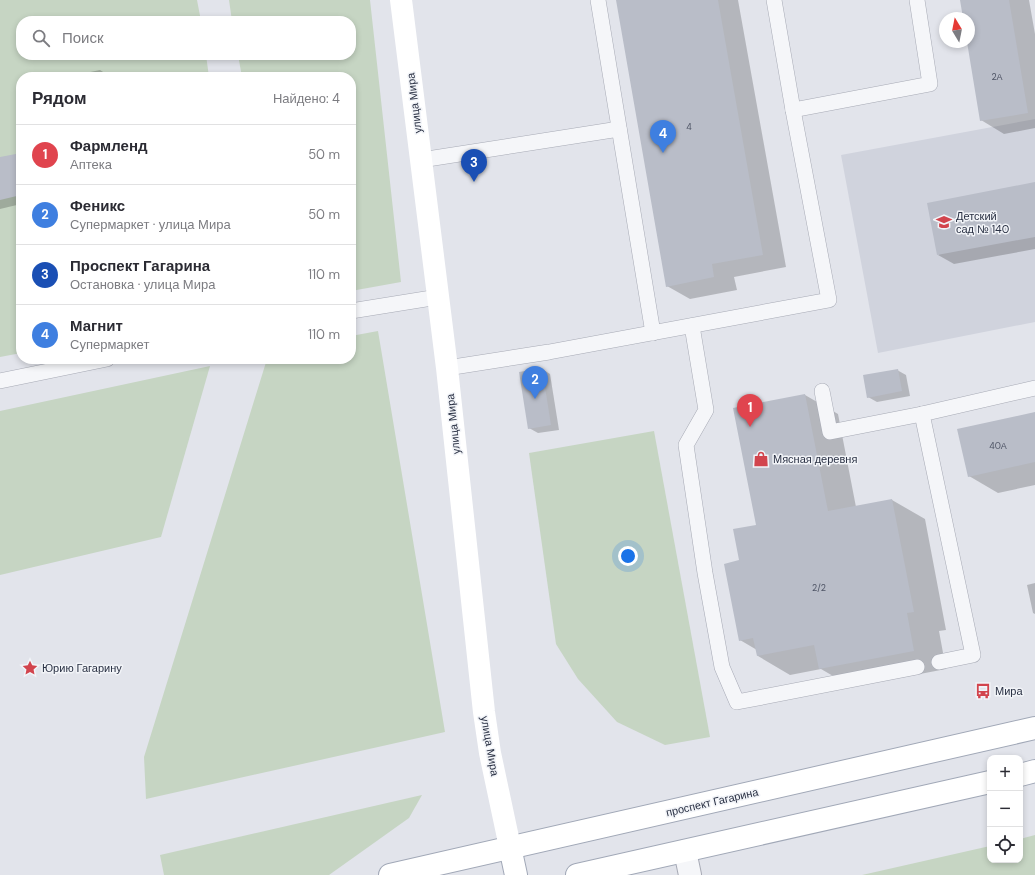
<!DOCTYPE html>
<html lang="ru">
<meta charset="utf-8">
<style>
:root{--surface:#fff;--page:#f2f2f3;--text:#2b2b33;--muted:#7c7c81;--line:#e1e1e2;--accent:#d2444d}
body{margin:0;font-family:"DM Sans",sans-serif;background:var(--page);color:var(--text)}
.controls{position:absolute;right:12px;bottom:12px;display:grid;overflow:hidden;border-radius:8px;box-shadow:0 2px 6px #0003}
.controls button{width:36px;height:36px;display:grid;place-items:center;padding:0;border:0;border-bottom:1px solid var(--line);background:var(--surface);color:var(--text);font:20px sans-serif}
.compass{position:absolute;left:939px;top:12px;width:36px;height:36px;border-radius:50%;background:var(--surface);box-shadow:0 2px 6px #0003;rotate:350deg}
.you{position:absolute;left:628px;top:556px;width:14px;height:14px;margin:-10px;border:3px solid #fff;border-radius:50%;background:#1a73e8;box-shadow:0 0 0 6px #1a73e833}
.badge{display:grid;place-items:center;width:26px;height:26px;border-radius:50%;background:var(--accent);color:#fff;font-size:13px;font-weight:700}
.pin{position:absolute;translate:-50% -33px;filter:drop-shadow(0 1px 2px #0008)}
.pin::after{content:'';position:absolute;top:21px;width:14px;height:12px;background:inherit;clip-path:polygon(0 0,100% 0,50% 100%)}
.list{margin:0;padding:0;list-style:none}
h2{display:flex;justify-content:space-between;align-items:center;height:52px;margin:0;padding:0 16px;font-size:17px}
h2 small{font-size:13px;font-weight:400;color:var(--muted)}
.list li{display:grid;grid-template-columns:26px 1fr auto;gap:12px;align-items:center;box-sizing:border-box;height:60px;padding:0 16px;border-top:1px solid var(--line)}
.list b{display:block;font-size:15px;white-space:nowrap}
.list p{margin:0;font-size:13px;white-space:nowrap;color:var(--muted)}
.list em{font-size:13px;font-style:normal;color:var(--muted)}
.icon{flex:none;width:22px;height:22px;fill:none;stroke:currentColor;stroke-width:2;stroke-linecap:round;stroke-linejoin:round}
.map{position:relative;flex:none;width:1035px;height:875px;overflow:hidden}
.search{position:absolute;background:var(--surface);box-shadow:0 2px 6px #0003;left:16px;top:16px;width:340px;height:44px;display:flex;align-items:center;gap:10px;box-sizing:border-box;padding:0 14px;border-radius:16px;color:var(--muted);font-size:15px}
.panel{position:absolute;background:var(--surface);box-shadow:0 2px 6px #0003;left:16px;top:72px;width:340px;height:292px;border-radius:16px}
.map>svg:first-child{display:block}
</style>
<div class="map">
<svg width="1035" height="875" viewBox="0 0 1035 875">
<rect width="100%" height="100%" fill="#e2e4eb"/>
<!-- built -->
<path fill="#d0d3dd" d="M 1035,119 L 1035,322 L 878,353 L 841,155 Z"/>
<!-- green -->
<g fill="#c6d5c3">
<path d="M 0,0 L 197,0 L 201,21 L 21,21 L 21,55 L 206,55 L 209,77 L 21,77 L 21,353 L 0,357 Z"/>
<path d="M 229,0 L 370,0 L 401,282 L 351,291 L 351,77 L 242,77 L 238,55 L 351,55 L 351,21 L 232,21 Z"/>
<path d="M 378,331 L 445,732 L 146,799 L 144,757 L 267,359 L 351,359 L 351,336 Z"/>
<path d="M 210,366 L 161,537 L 0,575 L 0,411 Z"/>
<path d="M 654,431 L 710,737 L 665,745 L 617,722 L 578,679 L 556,644 L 529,453 Z"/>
<path d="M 422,795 L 409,818 L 329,875 L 164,875 L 160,855 Z"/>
<path d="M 1035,835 L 1035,875 L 862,875 L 990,846 L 990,860 L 1020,860 L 1020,839 Z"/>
</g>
<!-- shadow -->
<g fill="#0003">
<path d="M 617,0 L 738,0 L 786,267 L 734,277 L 737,290 L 690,299 L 667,286 Z"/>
<path d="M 961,0 L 1029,0 L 1035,34 L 1035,128 L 1004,134 L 981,120 L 968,42 L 969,42 L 969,18 L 964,18 Z"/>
<path d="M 100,70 L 111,77 L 66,77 Z"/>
<path d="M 21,154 L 21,204 L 0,209 L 0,158 Z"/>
<path d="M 1035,183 L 1035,249 L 954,264 L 938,255 Z"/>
<path d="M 542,369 L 550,374 L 559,430 L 538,433 L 529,428 Z"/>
<path d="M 897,370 L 906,375 L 910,396 L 877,402 L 868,397 Z"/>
<path d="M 805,395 L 838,414 L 856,507 L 892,500 L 925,519 L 946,630 L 939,631 L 946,669 L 852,687 L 821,669 L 790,675 L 758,656 L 757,650 L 740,640 L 740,561 L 757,526 L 734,409 Z"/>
<path d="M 1035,413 L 1035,485 L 998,493 L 969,476 Z"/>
<path d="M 1035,583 L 1035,614 L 1033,613 L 1027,585 Z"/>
</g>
<!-- building -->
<g fill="#b9bdc8">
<path d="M 616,0 L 718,0 L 763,255 L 712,264 L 714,277 L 666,287 Z"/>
<path d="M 960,0 L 1009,0 L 1028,113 L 980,121 L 967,42 L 969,42 L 969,18 L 963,18 Z"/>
<path d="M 21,153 L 21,195 L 0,200 L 0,157 Z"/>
<path d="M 1035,182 L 1035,237 L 937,255 L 927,203 Z"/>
<path d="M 542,368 L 551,425 L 528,429 L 519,372 Z"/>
<path d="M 898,369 L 902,391 L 867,398 L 863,375 Z"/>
<path d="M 805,394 L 828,511 L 892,499 L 914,612 L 907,613 L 914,651 L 819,669 L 814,645 L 757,656 L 753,638 L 739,641 L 724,564 L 739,560 L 733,529 L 756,525 L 733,408 Z"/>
<path d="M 1035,412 L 1035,462 L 968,477 L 957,429 Z"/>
</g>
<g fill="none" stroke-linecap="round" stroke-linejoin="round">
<defs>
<g id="service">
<path d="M 598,0 L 653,333"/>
<path d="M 793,110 L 930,84 L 917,0"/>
<path d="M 421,160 L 619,129"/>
<path d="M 351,311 L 438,297"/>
<path d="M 692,326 L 706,410 L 686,445 L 705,573 L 722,667 L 737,702 L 917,667"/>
<path d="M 447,368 L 549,352 L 829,300 L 793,110 L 774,0"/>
<path d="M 0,381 L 107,359"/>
<path d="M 822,391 L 830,432 L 922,414"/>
<path d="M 939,662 L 973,655 L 922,414 L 1035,388"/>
</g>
<path id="minor" d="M 685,851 L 690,875"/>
<g id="primary">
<path d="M 1020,775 L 1035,771"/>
<path d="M 510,847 L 516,875"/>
<path d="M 390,875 L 1035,728"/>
<path d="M 577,875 L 990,782"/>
</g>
</defs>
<!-- service casing -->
<use href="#service" stroke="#a7aab5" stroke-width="16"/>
<!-- minor casing -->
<use href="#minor" stroke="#a7aab5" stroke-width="24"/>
<!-- primary casing -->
<use href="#primary" stroke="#a1a8b7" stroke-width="24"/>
<!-- service -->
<use href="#service" stroke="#f5f6f9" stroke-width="15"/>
<!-- minor -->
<use href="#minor" stroke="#f5f6f9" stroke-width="22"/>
<!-- secondary -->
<path stroke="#fff" stroke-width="22" d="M 401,0 L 447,368 L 484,712 L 490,753 L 510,847"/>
<!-- primary -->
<use href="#primary" stroke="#fff" stroke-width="22"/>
</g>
<!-- icons -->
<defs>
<symbol id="school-bare" viewBox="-9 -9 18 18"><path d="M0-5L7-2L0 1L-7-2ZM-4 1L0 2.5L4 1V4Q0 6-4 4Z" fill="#d2444d" stroke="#f2f4f8" stroke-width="2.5" paint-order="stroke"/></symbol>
<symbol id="shop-bare" viewBox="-9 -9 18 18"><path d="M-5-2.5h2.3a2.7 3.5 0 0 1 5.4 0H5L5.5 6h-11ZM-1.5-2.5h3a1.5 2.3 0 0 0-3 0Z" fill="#d2444d" stroke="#f2f4f8" stroke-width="2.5" paint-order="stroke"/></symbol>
<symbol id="sight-bare" viewBox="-9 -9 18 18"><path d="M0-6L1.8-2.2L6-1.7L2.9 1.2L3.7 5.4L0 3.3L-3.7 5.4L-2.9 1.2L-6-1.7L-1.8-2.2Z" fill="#d2444d" stroke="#f2f4f8" stroke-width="2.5" paint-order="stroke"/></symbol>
<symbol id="bus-bare" viewBox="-9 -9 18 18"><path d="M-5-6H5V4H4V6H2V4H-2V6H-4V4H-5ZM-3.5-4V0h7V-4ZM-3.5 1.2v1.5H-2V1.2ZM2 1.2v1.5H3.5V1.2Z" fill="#d2444d" stroke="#f2f4f8" stroke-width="2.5" paint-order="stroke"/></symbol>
</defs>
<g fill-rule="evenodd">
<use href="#school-bare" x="933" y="211" width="22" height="22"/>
<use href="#shop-bare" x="750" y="448" width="22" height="22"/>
<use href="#sight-bare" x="19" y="657" width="22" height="22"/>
<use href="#bus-bare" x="972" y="680" width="22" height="22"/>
</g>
<g text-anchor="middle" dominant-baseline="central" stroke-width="3" stroke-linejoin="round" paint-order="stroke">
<!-- number labels -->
<g font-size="9" fill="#4d5364">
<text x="997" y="77">2А</text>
<text x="689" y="127">4</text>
<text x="998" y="446">40А</text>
<text x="819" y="588">2/2</text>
</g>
<!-- street labels -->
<g font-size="11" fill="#293043" stroke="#f2f4f8">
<text transform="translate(414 103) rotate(-97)">улица Мира</text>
<text transform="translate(453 424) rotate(-96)">улица Мира</text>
<text transform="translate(490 746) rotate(80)">улица Мира</text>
<text transform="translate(712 802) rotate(-13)">проспект Гагарина</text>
</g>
<!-- poi labels -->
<g font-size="11" fill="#293043" stroke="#f2f4f8" text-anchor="start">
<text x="956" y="216">Детский<tspan x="956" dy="13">сад № 140</tspan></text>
<text x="773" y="459">Мясная деревня</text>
<text x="42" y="668">Юрию Гагарину</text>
<text x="995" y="691">Мира</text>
</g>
</g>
</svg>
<div class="controls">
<button>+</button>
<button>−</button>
<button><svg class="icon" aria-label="locate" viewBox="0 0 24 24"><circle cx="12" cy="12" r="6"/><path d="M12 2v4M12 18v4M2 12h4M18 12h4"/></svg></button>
</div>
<svg class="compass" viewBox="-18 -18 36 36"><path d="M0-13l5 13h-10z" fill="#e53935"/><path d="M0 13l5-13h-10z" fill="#7c7c81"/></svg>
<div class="you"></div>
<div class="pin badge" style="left:750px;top:427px;background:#e0444e">1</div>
<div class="pin badge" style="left:535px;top:399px;background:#3f7fe0">2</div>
<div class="pin badge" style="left:474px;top:182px;background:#1a4fb4">3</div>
<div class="pin badge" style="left:663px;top:153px;background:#3f7fe0">4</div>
<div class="search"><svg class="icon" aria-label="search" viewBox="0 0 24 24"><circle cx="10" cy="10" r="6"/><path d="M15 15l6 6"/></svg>Поиск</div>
<section class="panel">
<h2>Рядом<small>Найдено: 4</small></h2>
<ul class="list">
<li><span class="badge" style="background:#e0444e">1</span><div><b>Фармленд</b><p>Аптека</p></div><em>50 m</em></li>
<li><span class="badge" style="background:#3f7fe0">2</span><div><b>Феникс</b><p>Супермаркет · улица Мира</p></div><em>50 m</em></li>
<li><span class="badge" style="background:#1a4fb4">3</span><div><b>Проспект Гагарина</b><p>Остановка · улица Мира</p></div><em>110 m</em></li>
<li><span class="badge" style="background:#3f7fe0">4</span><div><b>Магнит</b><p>Супермаркет</p></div><em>110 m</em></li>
</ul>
</section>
</div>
